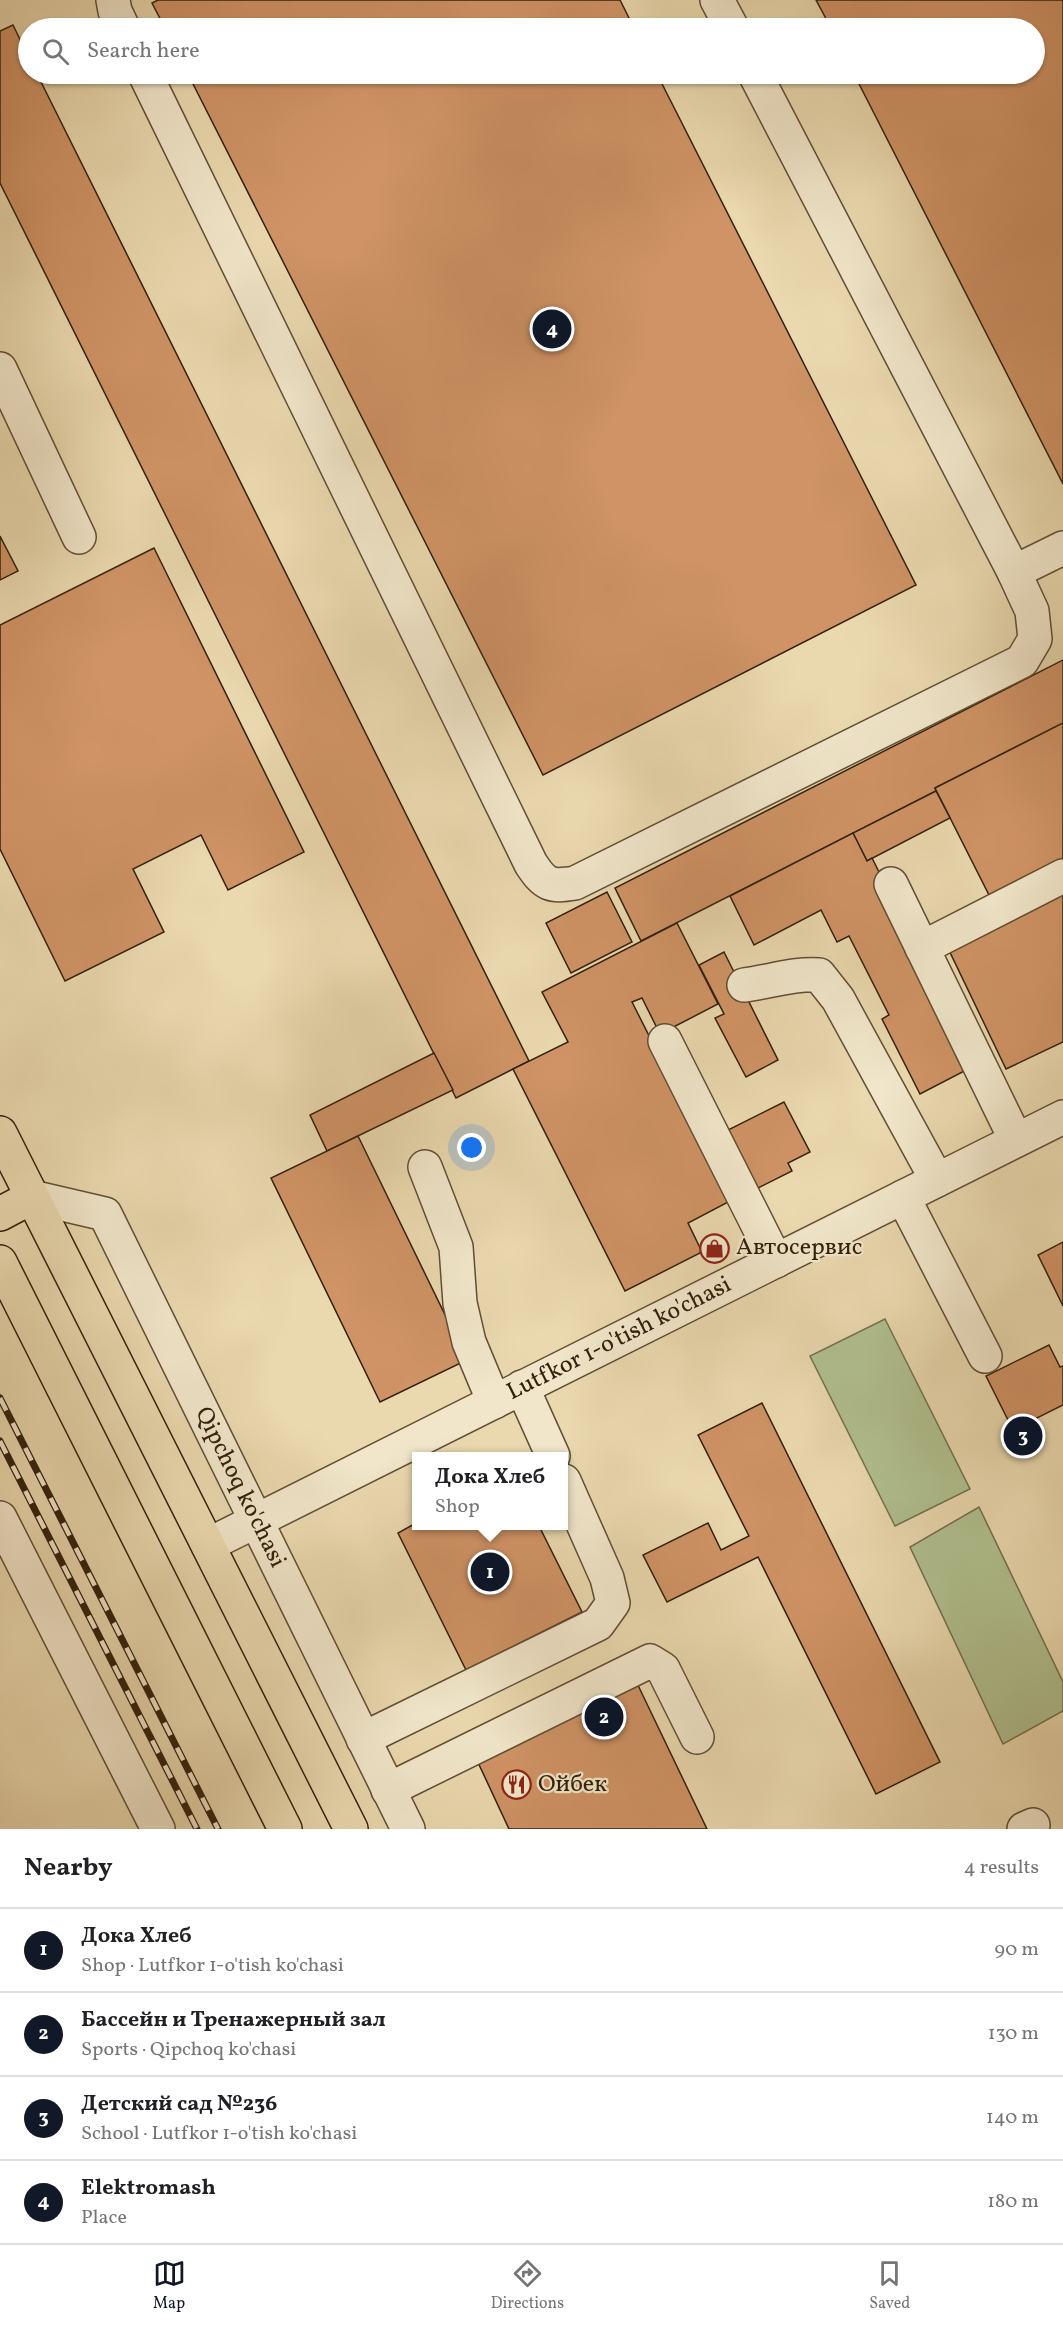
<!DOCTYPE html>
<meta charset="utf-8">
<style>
:root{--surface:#fff;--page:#f2f2f2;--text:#202124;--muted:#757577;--line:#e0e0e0;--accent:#111827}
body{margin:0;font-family:Vollkorn,serif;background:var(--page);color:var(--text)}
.you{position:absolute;left:472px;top:1148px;width:21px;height:21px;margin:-15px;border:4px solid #fff;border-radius:50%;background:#1a73e8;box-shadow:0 0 0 9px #1a73e833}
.badge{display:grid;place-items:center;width:39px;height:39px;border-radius:50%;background:var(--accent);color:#fff;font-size:20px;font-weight:700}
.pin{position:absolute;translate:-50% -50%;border:3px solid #fff;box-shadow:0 2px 6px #0006}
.popup{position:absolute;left:412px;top:1452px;width:156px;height:78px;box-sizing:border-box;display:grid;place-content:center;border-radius:0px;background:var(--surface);filter:drop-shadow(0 2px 4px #0005);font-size:20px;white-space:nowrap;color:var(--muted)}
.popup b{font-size:22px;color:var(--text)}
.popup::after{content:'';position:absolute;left:50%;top:100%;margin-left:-12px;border:12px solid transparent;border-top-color:var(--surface)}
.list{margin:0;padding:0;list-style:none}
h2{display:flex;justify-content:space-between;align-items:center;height:78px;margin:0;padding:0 24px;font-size:26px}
h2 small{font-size:20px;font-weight:400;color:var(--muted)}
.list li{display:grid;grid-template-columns:39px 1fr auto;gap:18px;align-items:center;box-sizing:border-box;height:84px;padding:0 24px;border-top:2px solid var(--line)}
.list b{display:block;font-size:22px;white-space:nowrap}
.list p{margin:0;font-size:20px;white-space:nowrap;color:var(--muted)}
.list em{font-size:20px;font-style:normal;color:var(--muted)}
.icon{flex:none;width:33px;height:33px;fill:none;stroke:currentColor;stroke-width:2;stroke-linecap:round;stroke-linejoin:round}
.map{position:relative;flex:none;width:1063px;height:1829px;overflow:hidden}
.search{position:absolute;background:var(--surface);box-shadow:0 2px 4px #0004;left:18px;right:18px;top:18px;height:66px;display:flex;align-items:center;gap:15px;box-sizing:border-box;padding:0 21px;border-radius:33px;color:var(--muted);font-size:22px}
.sheet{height:414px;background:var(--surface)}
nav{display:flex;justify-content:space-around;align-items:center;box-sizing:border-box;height:84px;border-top:2px solid var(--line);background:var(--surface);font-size:16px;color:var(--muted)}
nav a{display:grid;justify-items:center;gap:3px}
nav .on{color:var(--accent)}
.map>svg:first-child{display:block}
</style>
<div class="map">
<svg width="1063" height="1829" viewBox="0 0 1063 1829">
<rect width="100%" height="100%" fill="#ead8ae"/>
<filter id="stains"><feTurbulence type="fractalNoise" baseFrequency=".00333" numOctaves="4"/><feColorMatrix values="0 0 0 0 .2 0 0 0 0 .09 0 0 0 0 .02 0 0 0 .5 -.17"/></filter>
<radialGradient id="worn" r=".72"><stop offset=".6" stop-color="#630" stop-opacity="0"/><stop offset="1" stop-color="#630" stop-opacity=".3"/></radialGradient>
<!-- green -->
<g fill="#b1c08f" stroke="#72704d" stroke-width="1.5">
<path d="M 885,1319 L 970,1489 L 895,1526 L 810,1356 Z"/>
<path d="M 979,1507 L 1063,1682 L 1063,1711 L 1003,1744 L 910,1547 Z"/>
</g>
<!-- building -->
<g fill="#cf9365" stroke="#32200b" stroke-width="1.5">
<path d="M 158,0 L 620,0 L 634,28 L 165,28 L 152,3 Z"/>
<path d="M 816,0 L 1063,0 L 1063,484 L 854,74 L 1034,74 L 1034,28 L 831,28 Z"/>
<path d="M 13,25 L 28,56 L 28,74 L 37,74 L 529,1061 L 456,1098 L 0,183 L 0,31 Z"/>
<path d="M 188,74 L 657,74 L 916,585 L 543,775 Z"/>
<path d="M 0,536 L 18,571 L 0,580 Z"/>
<path d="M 154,548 L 304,852 L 228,890 L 201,835 L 133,869 L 164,932 L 65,981 L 0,849 L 0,625 Z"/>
<path d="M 1063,660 L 1063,723 L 935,788 L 936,791 L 641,941 L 615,888 Z"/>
<path d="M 1063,723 L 1063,858 L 989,895 L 935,788 Z"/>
<path d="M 936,791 L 950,818 L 867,861 L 853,833 Z"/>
<path d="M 853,833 L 867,861 L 872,858 L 976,1065 L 920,1094 L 882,1019 L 889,1015 L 849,936 L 837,942 L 821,910 L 754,945 L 730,896 Z"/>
<path d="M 1063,887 L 1063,1042 L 1006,1069 L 946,944 Z"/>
<path d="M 607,892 L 632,942 L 571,973 L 546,923 Z"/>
<path d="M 677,923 L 718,1004 L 660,1034 L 642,998 L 632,1002 L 732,1200 L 688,1223 L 702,1252 L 625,1291 L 513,1069 L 568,1042 L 542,992 Z"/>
<path d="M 724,952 L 778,1060 L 746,1077 L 715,1018 L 724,1014 L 699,965 Z"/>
<path d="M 434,1053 L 453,1090 L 327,1151 L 310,1115 Z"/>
<path d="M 784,1102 L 810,1152 L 788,1163 L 792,1171 L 750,1192 L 720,1134 Z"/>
<path d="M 358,1136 L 467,1360 L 380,1402 L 271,1178 Z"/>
<path d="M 1063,1242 L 1063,1306 L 1038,1255 Z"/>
<path d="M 1049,1345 L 1060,1367 L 1063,1366 L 1063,1405 L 1013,1430 L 986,1376 Z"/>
<path d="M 762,1403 L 940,1762 L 876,1794 L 758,1557 L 667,1602 L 643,1555 L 708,1523 L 721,1550 L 749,1536 L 698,1435 Z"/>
<path d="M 416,1523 L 416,1526 L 539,1526 L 582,1612 L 466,1670 L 398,1533 Z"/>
<path d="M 635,1679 L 707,1829 L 509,1829 L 475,1756 Z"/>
</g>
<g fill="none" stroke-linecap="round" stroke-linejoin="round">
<defs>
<g id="minor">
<path d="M 113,0 L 115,11 L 123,28"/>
<path d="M 717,0 L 732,28"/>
<path d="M 145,74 L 531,864 C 545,885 550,887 575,883 L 1022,661 L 1035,639 L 1032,611 L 1014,572 L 755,74"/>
<path d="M 0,369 L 79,537"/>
<path d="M 1014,572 L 1063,548"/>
<path d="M 891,884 L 1016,1140"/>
<path d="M 922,948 L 1063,876"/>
<path d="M 744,985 C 769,982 794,973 819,975 L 838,999 L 937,1180"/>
<path d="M 665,1041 L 776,1261"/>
<path d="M 425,1167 L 456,1247 L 460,1303 L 469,1342 L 494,1402"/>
<path id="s1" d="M 32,1197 L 105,1214 L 408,1829"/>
<path d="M 903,1197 L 985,1356"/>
<path d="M 522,1387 L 553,1456"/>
<path d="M 0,1518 L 158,1829"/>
<path id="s2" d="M 208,1545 L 1063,1117"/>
<path d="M 363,1739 L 598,1624 L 613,1603 L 607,1578 L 564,1481"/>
<path d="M 388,1790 L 650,1661 L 663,1669 L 697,1737"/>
<path d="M 1024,1829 L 1033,1825"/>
</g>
<g id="major">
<path d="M 0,1133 L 351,1829"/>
<path d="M 0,1214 L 32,1197"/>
<path d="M 0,1262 L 285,1829"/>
</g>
</defs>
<!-- minor casing -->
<use href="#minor" stroke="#604e34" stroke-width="36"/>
<!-- major casing -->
<use href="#major" stroke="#32200b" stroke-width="36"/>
<!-- minor -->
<use href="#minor" stroke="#f1e6ca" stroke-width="33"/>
<!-- major -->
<use href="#major" stroke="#ead8ae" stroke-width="33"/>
<defs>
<g id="rail">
<path d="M 0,1398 L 218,1829"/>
<path d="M 0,1441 L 197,1829"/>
</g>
</defs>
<!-- rail casing -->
<use href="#rail" stroke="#32200b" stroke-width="7"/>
<!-- rail -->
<use href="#rail" stroke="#f1e6ca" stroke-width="4.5" stroke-dasharray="14" stroke-linecap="butt"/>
</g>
<!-- icons -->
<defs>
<symbol id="shop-ring" viewBox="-11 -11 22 22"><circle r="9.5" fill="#f1e6ca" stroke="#8f2418" stroke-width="1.5"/><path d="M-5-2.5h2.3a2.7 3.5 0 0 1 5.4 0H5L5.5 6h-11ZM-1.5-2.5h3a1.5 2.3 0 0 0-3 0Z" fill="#8f2418"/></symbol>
<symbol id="restaurant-ring" viewBox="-11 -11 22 22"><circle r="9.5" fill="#f1e6ca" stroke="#8f2418" stroke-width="1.5"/><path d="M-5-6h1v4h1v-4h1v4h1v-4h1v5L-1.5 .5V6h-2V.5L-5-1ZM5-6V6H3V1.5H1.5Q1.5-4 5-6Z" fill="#8f2418"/></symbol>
</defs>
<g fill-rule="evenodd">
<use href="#shop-ring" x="698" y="1232" width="33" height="33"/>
<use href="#restaurant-ring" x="500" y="1768" width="33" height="33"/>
</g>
<g text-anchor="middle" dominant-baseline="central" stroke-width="4.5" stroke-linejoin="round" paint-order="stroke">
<!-- poi labels -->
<g font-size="24" fill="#32200b" stroke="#f1e6ca" text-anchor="start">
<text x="736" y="1248">Автосервис</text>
<text x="538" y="1785">Ойбек</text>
</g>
<!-- street labels -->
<g font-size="24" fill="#32200b" stroke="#f1e6ca">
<text stroke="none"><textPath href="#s2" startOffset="460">Lutfkor 1-o'tish ko'chasi</textPath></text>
<text stroke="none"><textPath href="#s1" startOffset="380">Qipchoq ko'chasi</textPath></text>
</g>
</g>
<rect width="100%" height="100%" filter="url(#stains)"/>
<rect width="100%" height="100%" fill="url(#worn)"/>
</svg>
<div class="you"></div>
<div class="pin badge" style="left:490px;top:1572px">1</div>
<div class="popup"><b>Дока Хлеб</b>Shop</div>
<div class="pin badge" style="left:604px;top:1717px">2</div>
<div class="pin badge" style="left:1023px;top:1436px">3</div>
<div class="pin badge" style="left:552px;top:329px">4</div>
<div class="search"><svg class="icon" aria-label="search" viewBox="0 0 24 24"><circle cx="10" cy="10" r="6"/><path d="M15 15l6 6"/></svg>Search here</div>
</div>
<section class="sheet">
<h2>Nearby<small>4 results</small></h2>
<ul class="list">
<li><span class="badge">1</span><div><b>Дока Хлеб</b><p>Shop · Lutfkor 1-o'tish ko'chasi</p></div><em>90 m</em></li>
<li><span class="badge">2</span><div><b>Бассейн и Тренажерный зал</b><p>Sports · Qipchoq ko'chasi</p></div><em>130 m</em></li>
<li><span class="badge">3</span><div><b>Детский сад №236</b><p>School · Lutfkor 1-o'tish ko'chasi</p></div><em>140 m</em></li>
<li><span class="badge">4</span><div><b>Elektromash</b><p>Place</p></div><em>180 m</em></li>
</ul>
</section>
<nav>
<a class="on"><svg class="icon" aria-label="map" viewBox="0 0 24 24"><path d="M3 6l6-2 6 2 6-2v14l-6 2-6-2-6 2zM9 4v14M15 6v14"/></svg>Map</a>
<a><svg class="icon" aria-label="directions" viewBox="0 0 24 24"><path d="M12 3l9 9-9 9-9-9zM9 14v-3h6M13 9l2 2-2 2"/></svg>Directions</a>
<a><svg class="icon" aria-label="saved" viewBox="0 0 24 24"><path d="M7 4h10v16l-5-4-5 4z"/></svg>Saved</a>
</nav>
